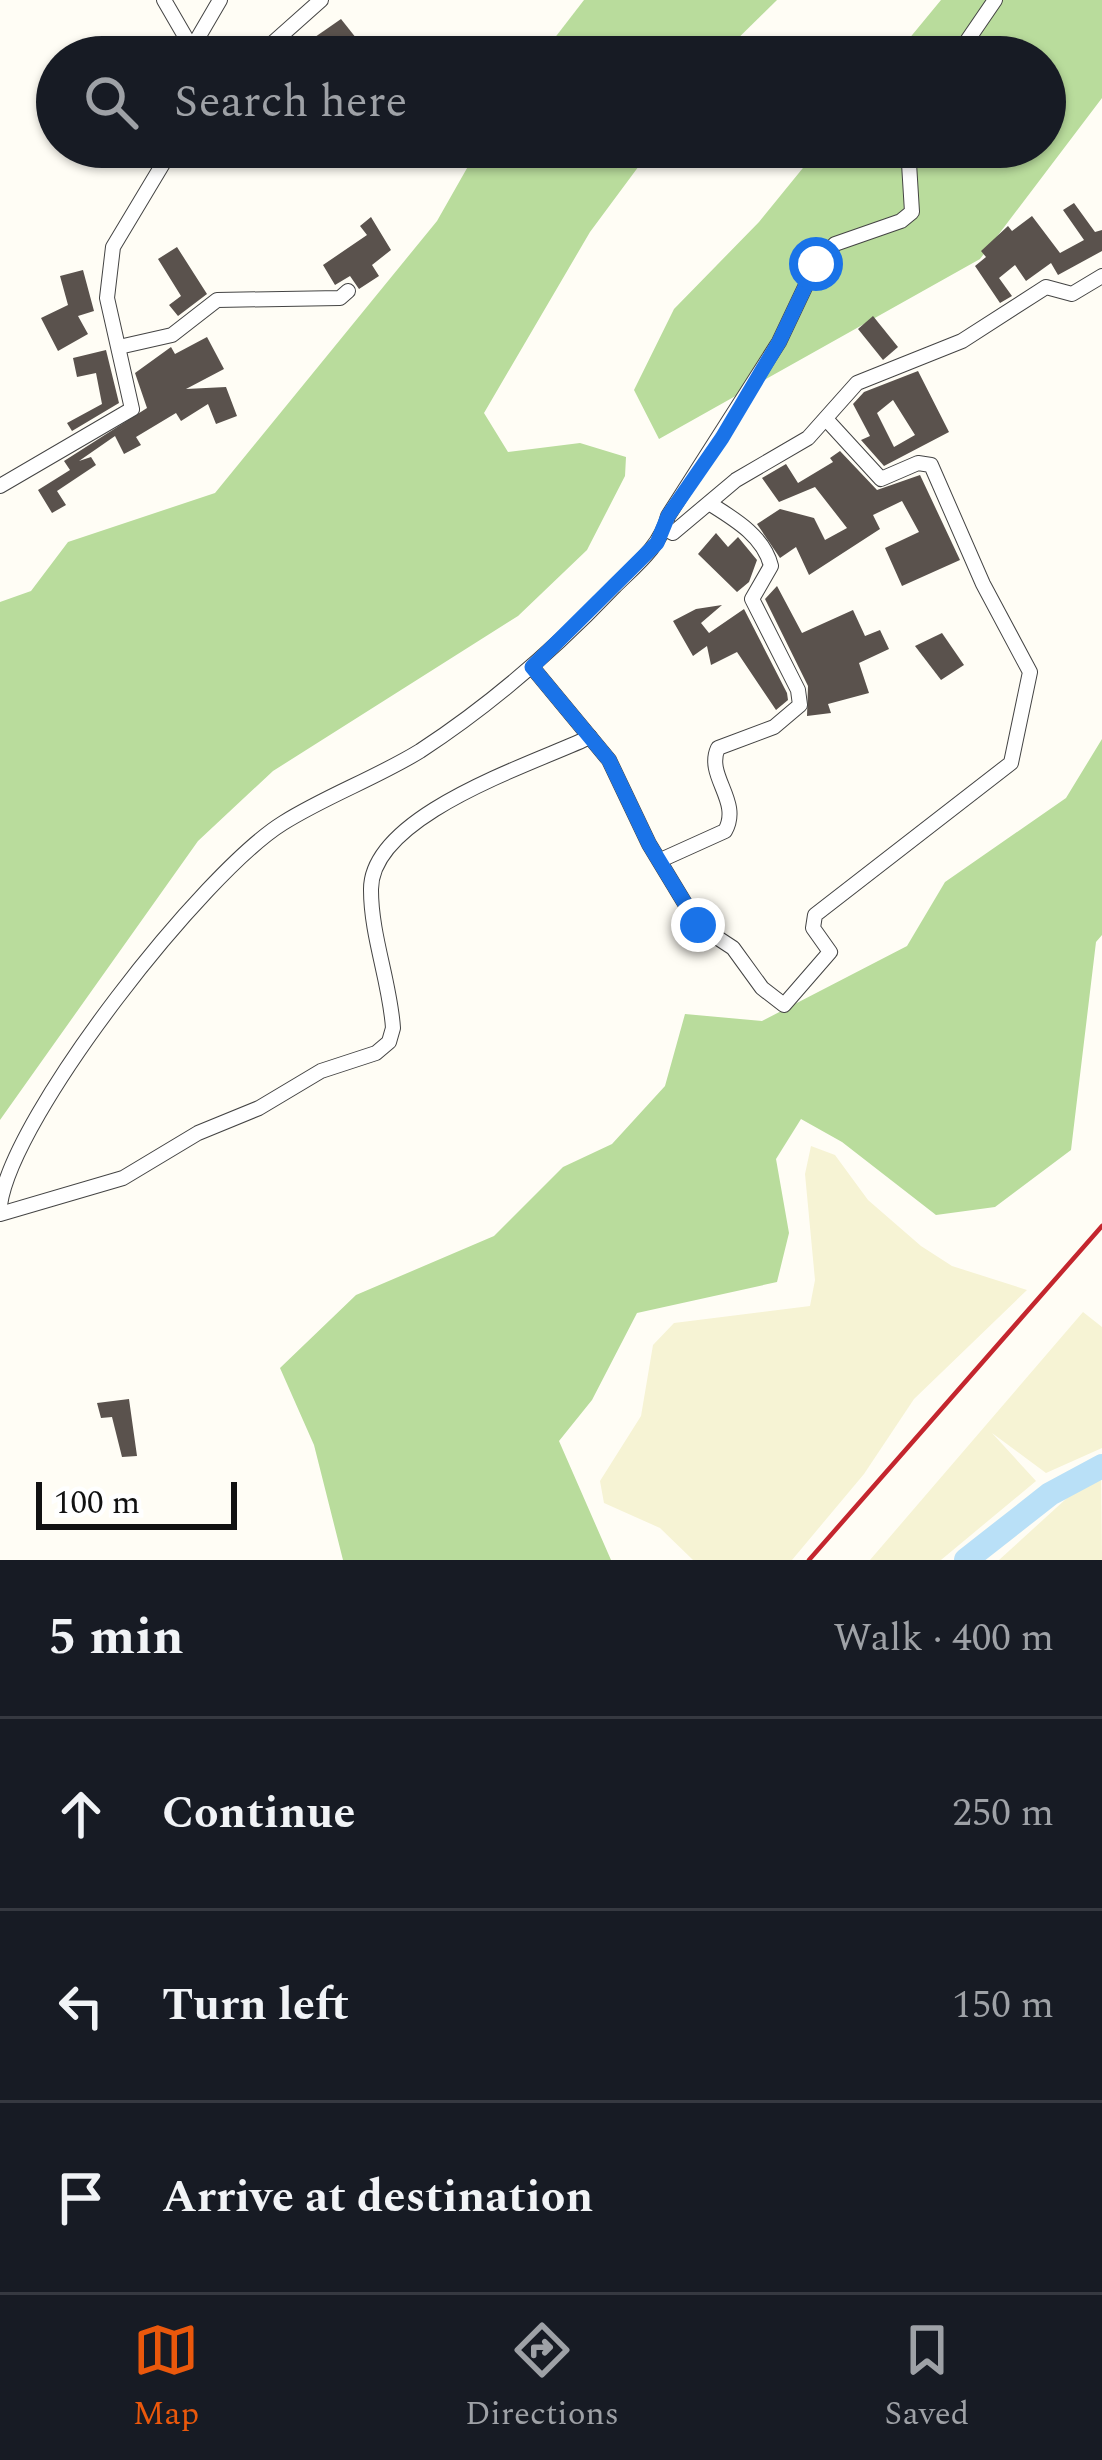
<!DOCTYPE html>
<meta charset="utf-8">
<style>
:root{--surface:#171b24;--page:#242831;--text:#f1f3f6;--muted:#9ea1a6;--line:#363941;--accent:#ea580c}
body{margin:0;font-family:Spectral,serif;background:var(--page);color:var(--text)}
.scale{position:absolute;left:36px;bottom:30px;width:201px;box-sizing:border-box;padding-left:12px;border:6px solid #111;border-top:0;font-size:33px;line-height:42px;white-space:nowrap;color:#111;-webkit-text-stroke:9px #fff;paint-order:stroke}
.stop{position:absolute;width:36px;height:36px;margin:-27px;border:9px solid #1a73e8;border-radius:50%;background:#fff}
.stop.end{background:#1a73e8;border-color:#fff;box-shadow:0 3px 12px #0008}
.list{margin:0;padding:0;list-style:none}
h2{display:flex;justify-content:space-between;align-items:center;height:156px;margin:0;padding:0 48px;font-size:51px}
h2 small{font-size:39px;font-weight:400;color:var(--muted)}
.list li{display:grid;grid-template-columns:78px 1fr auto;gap:36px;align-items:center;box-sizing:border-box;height:192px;padding:0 48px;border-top:3px solid var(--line)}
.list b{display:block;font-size:45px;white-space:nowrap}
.list em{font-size:39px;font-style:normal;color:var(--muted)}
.icon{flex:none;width:66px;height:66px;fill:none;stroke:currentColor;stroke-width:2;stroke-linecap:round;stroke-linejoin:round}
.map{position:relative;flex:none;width:1102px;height:1560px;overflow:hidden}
.search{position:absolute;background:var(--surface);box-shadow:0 3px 9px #0004;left:36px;right:36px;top:36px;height:132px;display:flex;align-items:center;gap:30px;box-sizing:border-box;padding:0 42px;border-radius:66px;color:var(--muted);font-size:45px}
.sheet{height:732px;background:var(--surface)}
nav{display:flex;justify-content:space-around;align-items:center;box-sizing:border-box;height:168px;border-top:3px solid var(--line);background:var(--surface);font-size:33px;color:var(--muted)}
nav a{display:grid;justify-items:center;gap:6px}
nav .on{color:var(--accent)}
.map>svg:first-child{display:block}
</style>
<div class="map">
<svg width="1102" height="1560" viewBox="0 0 1102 1560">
<rect width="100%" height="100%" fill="#fffdf5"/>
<!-- farmland -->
<g fill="#f6f3d4">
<path d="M 811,1146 L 835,1155 L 868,1200 L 921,1246 L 952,1266 L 1027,1290 L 914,1399 L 864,1474 L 792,1560 L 693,1560 L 660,1528 L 604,1503 L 600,1481 L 641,1416 L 653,1345 L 674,1323 L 810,1306 L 815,1280 L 805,1174 Z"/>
<path d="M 1083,1312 L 1102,1327 L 1102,1448 L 1046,1473 L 992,1433 L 1036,1481 L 941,1560 L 870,1560 Z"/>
<path d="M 1101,1467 L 1102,1560 L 999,1560 Z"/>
</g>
<!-- forest -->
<g fill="#b9dc9c">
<path d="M 584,0 L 777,0 L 719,57 L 540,57 Z"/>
<path d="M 941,0 L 1102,0 L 1102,98 L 980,259 L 659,439 L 634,390 L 674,309 L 759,222 L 820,147 L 1045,147 L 1045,57 L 894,57 Z"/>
<path d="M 479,147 L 653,147 L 590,232 L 484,413 L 508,452 L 580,443 L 626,457 L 625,476 L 587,550 L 518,616 L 273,771 L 198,841 L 0,1120 L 0,602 L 31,591 L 68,542 L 215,493 L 437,221 Z"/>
<path d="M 1102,739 L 1102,935 L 1096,942 L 1071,1150 L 995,1207 L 936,1215 L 842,1142 L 801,1119 L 776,1159 L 789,1233 L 777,1282 L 637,1313 L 592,1400 L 559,1441 L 611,1560 L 343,1560 L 314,1445 L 280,1368 L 356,1295 L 494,1236 L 563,1167 L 612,1144 L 665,1086 L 685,1014 L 762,1021 L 907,946 L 945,882 L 1066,798 Z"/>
</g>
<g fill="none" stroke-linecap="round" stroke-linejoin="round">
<!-- river -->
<path stroke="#b9e0f7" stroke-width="24" d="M 966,1560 L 1050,1494 L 1102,1466"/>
</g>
<!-- building -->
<g fill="#5a524d" fill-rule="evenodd">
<path d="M 341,19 L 364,48 L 353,57 L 315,57 L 305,44 Z"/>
<path d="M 1074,203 L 1095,232 L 1102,230 L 1102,251 L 1058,275 L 1051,263 L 1026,281 L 1015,265 L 999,278 L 1012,296 L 1000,303 L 975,266 L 986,257 L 981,251 L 1008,226 L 1012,231 L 1032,216 L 1060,253 L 1084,240 L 1063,210 Z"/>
<path d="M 371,217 L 391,250 L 372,265 L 379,276 L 359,289 L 350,276 L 335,285 L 323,265 L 367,235 L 360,226 Z"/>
<path d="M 177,247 L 207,294 L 178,316 L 169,305 L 181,296 L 158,259 Z"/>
<path d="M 83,270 L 94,311 L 78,316 L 88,334 L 58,351 L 41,318 L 68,305 L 60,276 Z"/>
<path d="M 873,316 L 898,347 L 883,360 L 858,329 Z"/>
<path d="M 207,337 L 224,369 L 186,389 L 226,387 L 237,416 L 216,424 L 208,404 L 181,421 L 176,413 L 136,437 L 141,445 L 124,454 L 115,436 L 79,461 L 91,457 L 96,465 L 57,491 L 66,505 L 52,513 L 38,490 L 70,470 L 64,461 L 147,408 L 135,373 L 171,347 L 175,354 Z"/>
<path d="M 106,350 L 119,403 L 72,431 L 67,423 L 102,404 L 96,373 L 77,377 L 73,358 Z"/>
<path d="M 918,371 L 949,432 L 884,466 L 861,440 L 870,436 L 853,404 L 864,392 ZM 893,400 L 915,435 L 894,447 L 877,413 Z"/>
<path d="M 840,451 L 877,490 L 920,475 L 960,560 L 902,586 L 885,548 L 919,532 L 902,501 L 873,515 L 880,529 L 809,575 L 796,547 L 780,558 L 757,524 L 780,509 L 814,518 L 825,540 L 847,528 L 815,487 L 779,502 L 762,478 L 786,464 L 798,483 L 833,462 L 830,458 Z"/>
<path d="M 716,533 L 728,547 L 738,537 L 757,560 L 749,582 L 737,592 L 698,554 Z"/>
<path d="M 777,586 L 802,633 L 853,610 L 865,636 L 880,630 L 889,649 L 859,663 L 869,693 L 828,704 L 831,713 L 807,716 L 808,686 L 765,599 Z"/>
<path d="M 722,605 L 701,623 L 709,633 L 744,609 L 787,693 L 788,700 L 776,710 L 737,652 L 711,665 L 707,646 L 693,656 L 673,621 L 696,609 Z"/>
<path d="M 942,633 L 964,665 L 941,680 L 915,646 Z"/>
<path d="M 129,1399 L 137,1456 L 122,1457 L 112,1417 L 101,1418 L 97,1403 Z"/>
</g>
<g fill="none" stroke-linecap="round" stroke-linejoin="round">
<defs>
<g id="minor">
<path d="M 164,0 L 197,57"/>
<path d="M 192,48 L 220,0"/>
<path d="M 257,57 L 321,0"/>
<path d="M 956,57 L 995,0"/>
<path d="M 119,347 L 172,335 L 217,300 L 340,298 L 348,291"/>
<path d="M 0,486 L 132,409 L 107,298 L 113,247 L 173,147"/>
<path d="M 665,529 L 673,533 L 736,480 L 808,438 L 857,383 L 962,341 L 1046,287 L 1072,294 L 1102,276"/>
<path d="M 532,667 L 609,760 L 649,844 L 698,925 L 733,948 L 762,988 L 784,1005 L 830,952 L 813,928 L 815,915 L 1011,763 L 1030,672 L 983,584 L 931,465 L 918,463 L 881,479 L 826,419"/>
<path d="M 663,859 L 725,831 C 742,801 705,776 718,748 L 774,727 L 800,705 L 798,690 L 752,599 L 771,566 C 764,537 736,520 712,505"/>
<path d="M 0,1205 C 13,1114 204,872 283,823 C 326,796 376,778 420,751 C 492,704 555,649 614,587 C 635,566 661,546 668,516 L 779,342 L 816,264 L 835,244 L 901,221 L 912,212 L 908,147"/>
<path d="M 0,1214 L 123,1178 L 198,1133 L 259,1108 L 321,1071 L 376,1053 L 389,1042 L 393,1028 C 390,982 371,936 371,890 C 370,815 533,764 590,737"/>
</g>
</defs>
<!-- minor casing -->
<use href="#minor" stroke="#444" stroke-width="16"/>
<!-- minor -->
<use href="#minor" stroke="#fff" stroke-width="14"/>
<!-- rail -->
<path stroke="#c4262e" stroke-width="4.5" d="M 809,1560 L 1102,1226"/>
</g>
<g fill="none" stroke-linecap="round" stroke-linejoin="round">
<!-- route -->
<path stroke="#1a73e8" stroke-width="15" d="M 698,925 L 649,844 L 609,760 L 532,667 L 657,543 L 668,516 L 722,438 L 779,342 L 816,264"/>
</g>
</svg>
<div class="scale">100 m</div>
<div class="stop" style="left:816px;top:264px"></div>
<div class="stop end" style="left:698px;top:925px"></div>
<div class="search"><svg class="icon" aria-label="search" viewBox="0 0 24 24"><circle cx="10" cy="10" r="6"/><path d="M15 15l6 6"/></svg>Search here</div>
</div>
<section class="sheet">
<h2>5 min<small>Walk · 400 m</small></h2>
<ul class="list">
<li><svg class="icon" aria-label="ahead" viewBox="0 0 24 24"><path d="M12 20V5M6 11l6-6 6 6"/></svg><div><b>Continue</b></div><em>250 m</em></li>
<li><svg class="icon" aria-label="left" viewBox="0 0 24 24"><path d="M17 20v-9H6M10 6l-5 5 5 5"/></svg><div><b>Turn left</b></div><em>150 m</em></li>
<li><svg class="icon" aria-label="arrive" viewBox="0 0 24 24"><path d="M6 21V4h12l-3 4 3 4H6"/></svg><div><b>Arrive at destination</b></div></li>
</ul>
</section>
<nav>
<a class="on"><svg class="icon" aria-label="map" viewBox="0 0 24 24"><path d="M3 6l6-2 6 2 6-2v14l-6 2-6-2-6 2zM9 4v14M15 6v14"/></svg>Map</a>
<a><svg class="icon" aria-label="directions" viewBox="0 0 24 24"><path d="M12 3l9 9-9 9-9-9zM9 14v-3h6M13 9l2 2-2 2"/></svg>Directions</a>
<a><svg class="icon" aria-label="saved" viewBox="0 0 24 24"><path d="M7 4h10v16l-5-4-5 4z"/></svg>Saved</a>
</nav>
